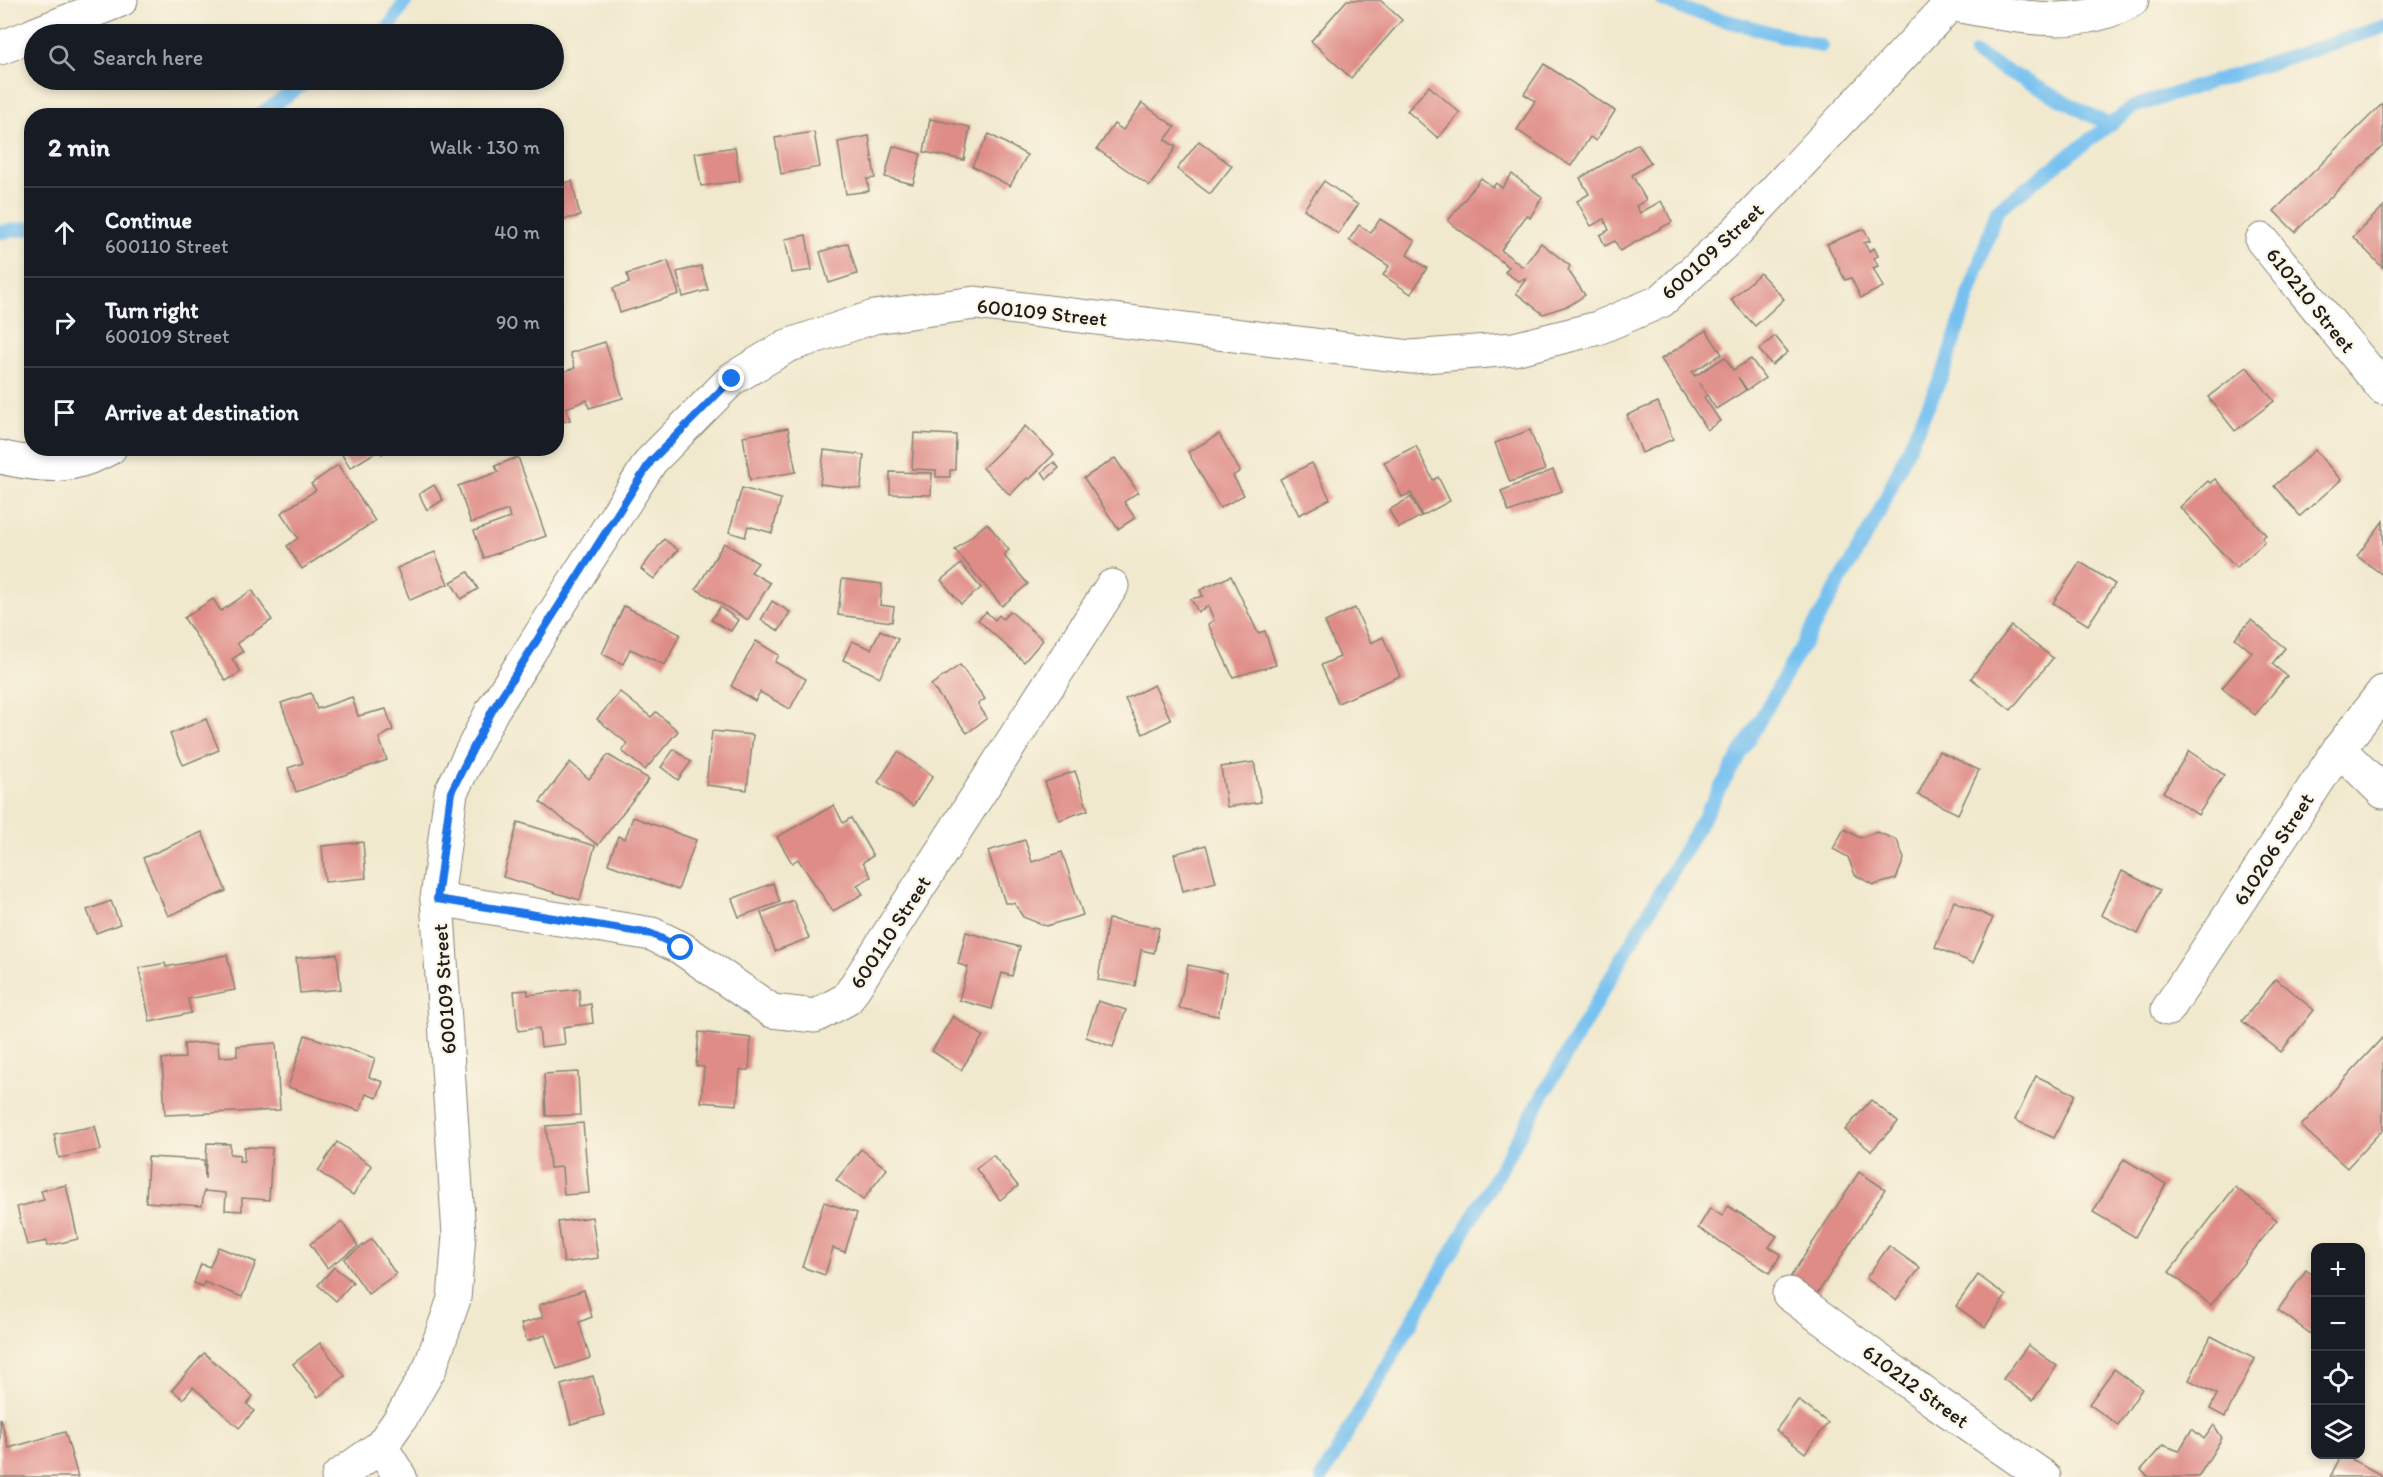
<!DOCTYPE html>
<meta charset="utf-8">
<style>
:root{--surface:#171b24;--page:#20242c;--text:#f1f3f6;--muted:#9ea1a6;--line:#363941}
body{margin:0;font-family:Itim,sans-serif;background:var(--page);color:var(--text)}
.controls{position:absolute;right:18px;bottom:18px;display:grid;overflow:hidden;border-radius:12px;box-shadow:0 3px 9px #0003}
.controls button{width:54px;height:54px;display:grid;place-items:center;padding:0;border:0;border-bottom:2px solid var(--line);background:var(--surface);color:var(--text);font:30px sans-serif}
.stop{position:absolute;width:18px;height:18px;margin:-14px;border:4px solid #1a73e8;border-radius:50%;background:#fff}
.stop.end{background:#1a73e8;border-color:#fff;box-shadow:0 2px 6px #0008}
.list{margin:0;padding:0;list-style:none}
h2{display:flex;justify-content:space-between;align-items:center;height:78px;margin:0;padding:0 24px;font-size:26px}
h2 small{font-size:20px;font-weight:400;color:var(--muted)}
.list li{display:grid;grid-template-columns:39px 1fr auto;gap:18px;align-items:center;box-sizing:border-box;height:90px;padding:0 24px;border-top:2px solid var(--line)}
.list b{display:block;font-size:22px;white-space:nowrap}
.list p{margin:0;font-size:20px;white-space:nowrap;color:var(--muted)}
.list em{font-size:20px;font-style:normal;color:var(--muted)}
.icon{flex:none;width:33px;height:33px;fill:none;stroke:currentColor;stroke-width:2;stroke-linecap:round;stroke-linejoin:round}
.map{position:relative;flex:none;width:2383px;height:1477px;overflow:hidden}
.search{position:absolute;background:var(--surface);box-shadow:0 3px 9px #0003;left:24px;top:24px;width:540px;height:66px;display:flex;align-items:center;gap:15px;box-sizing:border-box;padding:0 21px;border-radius:33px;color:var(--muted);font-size:22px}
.panel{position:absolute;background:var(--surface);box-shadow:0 3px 9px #0003;left:24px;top:108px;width:540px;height:348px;border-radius:24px}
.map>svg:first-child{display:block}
</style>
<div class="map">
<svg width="2383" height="1477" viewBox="0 0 2383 1477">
<rect width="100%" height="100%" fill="#fcf5e5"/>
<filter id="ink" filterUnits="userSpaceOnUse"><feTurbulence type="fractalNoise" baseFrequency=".0167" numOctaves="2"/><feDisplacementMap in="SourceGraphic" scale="12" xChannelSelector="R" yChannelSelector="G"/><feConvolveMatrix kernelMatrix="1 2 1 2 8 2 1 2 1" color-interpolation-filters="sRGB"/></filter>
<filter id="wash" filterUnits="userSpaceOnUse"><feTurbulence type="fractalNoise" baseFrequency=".008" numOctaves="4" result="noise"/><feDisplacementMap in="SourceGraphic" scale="24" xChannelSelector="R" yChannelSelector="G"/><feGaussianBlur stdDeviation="1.35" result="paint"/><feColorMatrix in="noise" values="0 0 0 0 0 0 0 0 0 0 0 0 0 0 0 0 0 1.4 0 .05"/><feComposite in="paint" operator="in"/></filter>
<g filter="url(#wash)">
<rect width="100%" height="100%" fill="#f1e9ce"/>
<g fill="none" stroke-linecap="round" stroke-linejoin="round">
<!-- stream -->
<g stroke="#77c1f0" stroke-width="14">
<path d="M 1662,0 L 1686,10 L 1821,46"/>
<path d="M 380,34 L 389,28 L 406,0"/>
<path d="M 1975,54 L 2109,125"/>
<path d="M 257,116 L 310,80"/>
<path d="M 0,232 L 32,228"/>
<path d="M 1322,1477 L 1876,519 L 1944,371 L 1997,210 L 2133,107 L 2383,27"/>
</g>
</g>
<g id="blocks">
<!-- building -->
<g fill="#df8c87">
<path d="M 1347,0 L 1380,0 L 1402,20 L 1351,78 L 1311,41 Z"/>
<path d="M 1544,64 L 1615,111 L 1596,141 L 1590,137 L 1571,166 L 1517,130 L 1535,101 L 1524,94 Z"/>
<path d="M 1429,86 L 1460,113 L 1438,138 L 1407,111 Z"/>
<path d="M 1142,103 L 1175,127 L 1165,140 L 1176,147 L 1150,186 L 1097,149 L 1114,124 L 1123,130 Z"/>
<path d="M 2383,103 L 2383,146 L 2295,232 L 2274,211 Z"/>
<path d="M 930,119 L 970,127 L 964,160 L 924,152 Z"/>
<path d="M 814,132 L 820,167 L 781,174 L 775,138 Z"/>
<path d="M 989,134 L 1027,155 L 1010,186 L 972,166 Z"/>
<path d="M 869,136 L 875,178 L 867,179 L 869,191 L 846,194 L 838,142 Z"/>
<path d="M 1199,141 L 1232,166 L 1210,194 L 1177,169 Z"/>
<path d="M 1638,144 L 1651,163 L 1632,175 L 1646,200 L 1636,206 L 1640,213 L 1661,201 L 1672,222 L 1620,251 L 1615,241 L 1605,246 L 1600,235 L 1609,230 L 1604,219 L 1591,226 L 1577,201 L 1589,194 L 1580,178 Z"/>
<path d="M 893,146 L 921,154 L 913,184 L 885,177 Z"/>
<path d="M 735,147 L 740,181 L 701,186 L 695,153 Z"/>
<path d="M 1512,174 L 1542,197 L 1530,218 L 1527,215 L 1501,250 L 1523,267 L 1541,243 L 1570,266 L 1568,270 L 1585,295 L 1570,305 L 1543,314 L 1516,293 L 1526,279 L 1518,281 L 1505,272 L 1509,267 L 1448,221 L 1481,178 L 1493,187 L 1496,183 L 1502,188 Z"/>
<path d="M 572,181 L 580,216 L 556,221 L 556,185 Z"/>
<path d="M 1324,181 L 1358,205 L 1338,234 L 1304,209 Z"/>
<path d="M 2383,207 L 2383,268 L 2353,237 Z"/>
<path d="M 1380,219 L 1415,241 L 1407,255 L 1427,268 L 1411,294 L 1383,275 L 1389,266 L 1349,240 L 1359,225 L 1371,233 Z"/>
<path d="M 1864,229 L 1870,241 L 1864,243 L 1869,251 L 1874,248 L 1878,256 L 1874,258 L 1878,266 L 1873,268 L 1883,287 L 1861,298 L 1851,278 L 1845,280 L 1827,244 Z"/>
<path d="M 806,235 L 812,270 L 792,273 L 785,239 Z"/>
<path d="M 848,243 L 857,274 L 829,283 L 820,252 Z"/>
<path d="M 668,261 L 679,294 L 620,313 L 613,288 L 629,283 L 627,274 Z"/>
<path d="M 701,266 L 708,290 L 683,297 L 677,272 Z"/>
<path d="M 1760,273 L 1784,299 L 1755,326 L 1731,300 Z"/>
<path d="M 1706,330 L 1722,354 L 1692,372 L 1695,376 L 1725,357 L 1733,370 L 1751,359 L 1765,378 L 1747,390 L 1738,377 L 1746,390 L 1716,409 L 1699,383 L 1707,395 L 1704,397 L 1720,421 L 1707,430 L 1661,359 Z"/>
<path d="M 1775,336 L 1788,352 L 1772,365 L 1759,350 Z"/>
<path d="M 605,342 L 623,398 L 589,408 L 587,400 L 566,408 L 570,420 L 556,424 L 556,374 L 575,368 L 570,353 Z"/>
<path d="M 2247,367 L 2274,401 L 2235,431 L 2208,397 Z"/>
<path d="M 1658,402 L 1673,439 L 1642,453 L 1627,415 Z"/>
<path d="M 1025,426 L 1054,454 L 1029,480 L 1027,478 L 1010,495 L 983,468 Z"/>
<path d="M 788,428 L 796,472 L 750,480 L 743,436 Z"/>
<path d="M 1530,430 L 1545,470 L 1510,482 L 1495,443 Z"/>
<path d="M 914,433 L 956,435 L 955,470 L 950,470 L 950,477 L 936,477 L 936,470 L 912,469 Z"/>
<path d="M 1219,434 L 1240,471 L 1233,476 L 1244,495 L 1220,508 L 1188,452 Z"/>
<path d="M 1416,446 L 1433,480 L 1438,477 L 1450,501 L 1422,516 L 1411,493 L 1402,497 L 1384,462 Z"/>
<path d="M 338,448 L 390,448 L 382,454 L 379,450 L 350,468 Z"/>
<path d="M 824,450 L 864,455 L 861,489 L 820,484 Z"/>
<path d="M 2315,450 L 2341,480 L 2300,516 L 2274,486 Z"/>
<path d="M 518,457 L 546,536 L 484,558 L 474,531 L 510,518 L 508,510 L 471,523 L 458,486 L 498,472 L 495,466 Z"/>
<path d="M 1115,458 L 1138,492 L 1124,502 L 1135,518 L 1118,529 L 1084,478 Z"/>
<path d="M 1054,462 L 1059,468 L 1047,479 L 1042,472 Z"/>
<path d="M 1312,463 L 1330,499 L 1299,515 L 1280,479 Z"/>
<path d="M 338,465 L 375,521 L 302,569 L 287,546 L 298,538 L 281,513 L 316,490 L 311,484 Z"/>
<path d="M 1553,470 L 1562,491 L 1509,512 L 1501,491 Z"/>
<path d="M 890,472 L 932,473 L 931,495 L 890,494 Z"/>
<path d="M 2215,479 L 2266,535 L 2262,538 L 2265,542 L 2236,568 L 2180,507 L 2208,481 L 2210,483 Z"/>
<path d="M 434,485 L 443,500 L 427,510 L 419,494 Z"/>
<path d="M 742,488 L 781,499 L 772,533 L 748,526 L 745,537 L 729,532 Z"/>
<path d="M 1411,497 L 1421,516 L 1399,528 L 1389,510 Z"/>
<path d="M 2383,521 L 2383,575 L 2357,556 Z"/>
<path d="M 987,523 L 1009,550 L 1005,553 L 1005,557 L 1028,584 L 1002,606 L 955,550 Z"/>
<path d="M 664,539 L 678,550 L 654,579 L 641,569 Z"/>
<path d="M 724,543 L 758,563 L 751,572 L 770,583 L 748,620 L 696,589 Z"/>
<path d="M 435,552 L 448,584 L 410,600 L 397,568 Z"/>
<path d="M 2080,562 L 2115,584 L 2088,625 L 2053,603 Z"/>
<path d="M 961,564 L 981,588 L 961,604 L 941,580 Z"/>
<path d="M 468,572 L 478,589 L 461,599 L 451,582 Z"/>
<path d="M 1231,576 L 1258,633 L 1265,631 L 1276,665 L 1233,677 L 1208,624 L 1214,620 L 1208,606 L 1198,612 L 1191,599 L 1203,596 L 1200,590 Z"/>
<path d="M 842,579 L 882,584 L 880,605 L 894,607 L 892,622 L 838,615 Z"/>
<path d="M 252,590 L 272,620 L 237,643 L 243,652 L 232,659 L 241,672 L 226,681 L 184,618 L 213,599 L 221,611 Z"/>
<path d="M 772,601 L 790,612 L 779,631 L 761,620 Z"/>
<path d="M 624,606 L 680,634 L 665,665 L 630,649 L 623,664 L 602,654 Z"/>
<path d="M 720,607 L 738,620 L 731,631 L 711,620 Z"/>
<path d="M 1355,608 L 1371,643 L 1383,637 L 1400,676 L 1338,703 L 1321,665 L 1340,657 L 1325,622 Z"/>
<path d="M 1010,611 L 1043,640 L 1024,662 L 978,620 L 986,612 L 995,620 L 999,615 L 1003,619 Z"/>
<path d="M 2251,620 L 2285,648 L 2272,664 L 2287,676 L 2255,715 L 2222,688 L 2252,652 L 2235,638 Z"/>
<path d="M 2011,626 L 2053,658 L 2011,710 L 1971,678 Z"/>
<path d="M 880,630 L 898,639 L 880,677 L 843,660 L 852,641 L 871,649 Z"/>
<path d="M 756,641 L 779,655 L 775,662 L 806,679 L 790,709 L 760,692 L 755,701 L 731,686 Z"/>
<path d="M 960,665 L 985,699 L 978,704 L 987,718 L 967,733 L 931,685 Z"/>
<path d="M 1154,685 L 1171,720 L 1143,734 L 1125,699 Z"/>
<path d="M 620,692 L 651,717 L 656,712 L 678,731 L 645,770 L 622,751 L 628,744 L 597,719 Z"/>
<path d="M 311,693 L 317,709 L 352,697 L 358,716 L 386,709 L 393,730 L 379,738 L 387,760 L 296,792 L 288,768 L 303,763 L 281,703 Z"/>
<path d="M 206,719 L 219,750 L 183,765 L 170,734 Z"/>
<path d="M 712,731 L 753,735 L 747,790 L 706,785 Z"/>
<path d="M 674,749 L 691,762 L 678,780 L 661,767 Z"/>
<path d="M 1939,751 L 1979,770 L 1958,814 L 1918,795 Z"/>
<path d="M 2189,751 L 2224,775 L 2198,815 L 2163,792 Z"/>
<path d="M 898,752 L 933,776 L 913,806 L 878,782 Z"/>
<path d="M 608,755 L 649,779 L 598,845 L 540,802 L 570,762 L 589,779 Z"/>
<path d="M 1254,762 L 1261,802 L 1227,807 L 1221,767 Z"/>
<path d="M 1075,771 L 1088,810 L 1059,820 L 1045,782 Z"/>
<path d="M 834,805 L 843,823 L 851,818 L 873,856 L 863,862 L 871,877 L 857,885 L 863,894 L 833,911 L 798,859 L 792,863 L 777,837 Z"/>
<path d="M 633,817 L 696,840 L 678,890 L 608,864 L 618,836 L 625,839 Z"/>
<path d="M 518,822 L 595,846 L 580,900 L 503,877 Z"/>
<path d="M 1844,829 L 1860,838 L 1877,832 L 1897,840 L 1904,859 L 1896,879 L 1874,885 L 1855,875 L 1848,857 L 1833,849 Z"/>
<path d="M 202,832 L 226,891 L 168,916 L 143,858 Z"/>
<path d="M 1025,840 L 1032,862 L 1062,852 L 1083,915 L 1046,926 L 1023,917 L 1014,903 L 1005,903 L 988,851 Z"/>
<path d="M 363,842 L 366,878 L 325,882 L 322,846 Z"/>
<path d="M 1206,845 L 1216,882 L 1183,891 L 1174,854 Z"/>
<path d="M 2122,871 L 2160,890 L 2138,934 L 2101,915 Z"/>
<path d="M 773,883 L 780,902 L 739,917 L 732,899 Z"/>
<path d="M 793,900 L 809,938 L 775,951 L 761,913 Z"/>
<path d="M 111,901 L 120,924 L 96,933 L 87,910 Z"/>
<path d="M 1954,901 L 1993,918 L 1973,963 L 1935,947 Z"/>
<path d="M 1108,919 L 1159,928 L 1154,953 L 1141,950 L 1135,986 L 1098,980 Z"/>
<path d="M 966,932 L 1020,947 L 1012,976 L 1002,973 L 992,1009 L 959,1000 L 968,967 L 958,964 Z"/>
<path d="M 337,954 L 341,989 L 300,993 L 296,958 Z"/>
<path d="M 227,955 L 235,990 L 188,999 L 191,1013 L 150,1022 L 139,968 L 165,963 L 166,967 Z"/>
<path d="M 1188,965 L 1227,973 L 1218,1016 L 1179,1008 Z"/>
<path d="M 2276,979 L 2314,1010 L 2281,1052 L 2242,1021 Z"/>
<path d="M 579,989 L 580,1006 L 591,1004 L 593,1023 L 563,1027 L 565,1044 L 541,1047 L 539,1028 L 518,1031 L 514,991 L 528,990 L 528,995 Z"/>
<path d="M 1098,1001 L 1126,1010 L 1113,1047 L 1086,1037 Z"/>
<path d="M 953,1016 L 983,1036 L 961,1070 L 932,1051 Z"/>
<path d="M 699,1032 L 751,1038 L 749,1070 L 740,1070 L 737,1105 L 701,1102 L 704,1067 L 696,1066 Z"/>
<path d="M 305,1035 L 375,1058 L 369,1077 L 383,1082 L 377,1098 L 366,1094 L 360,1111 L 288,1087 Z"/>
<path d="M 2383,1037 L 2383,1129 L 2347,1168 L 2301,1126 Z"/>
<path d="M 218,1042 L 219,1057 L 237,1056 L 237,1046 L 276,1043 L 280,1110 L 165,1115 L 162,1059 L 185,1058 L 184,1044 Z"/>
<path d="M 578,1072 L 580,1115 L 546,1116 L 544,1074 Z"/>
<path d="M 2036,1076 L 2075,1094 L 2054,1138 L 2015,1120 Z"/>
<path d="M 1871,1100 L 1898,1122 L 1871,1151 L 1845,1130 Z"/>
<path d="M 583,1123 L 589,1193 L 564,1195 L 562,1167 L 550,1168 L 546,1126 Z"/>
<path d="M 95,1126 L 101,1150 L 59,1158 L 54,1134 Z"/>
<path d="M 337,1142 L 372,1166 L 353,1195 L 318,1171 Z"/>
<path d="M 207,1143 L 230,1144 L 230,1154 L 240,1155 L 239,1161 L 244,1161 L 244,1147 L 272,1148 L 269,1200 L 242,1198 L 242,1211 L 225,1210 L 226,1193 L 204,1191 L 202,1206 L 146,1202 L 148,1157 L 204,1160 L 205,1179 Z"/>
<path d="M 861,1149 L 887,1169 L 863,1200 L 836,1180 Z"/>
<path d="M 993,1155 L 1018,1186 L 1000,1200 L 976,1169 Z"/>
<path d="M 2124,1159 L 2166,1184 L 2135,1237 L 2093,1212 Z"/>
<path d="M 1859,1172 L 1885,1189 L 1816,1296 L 1789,1279 Z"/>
<path d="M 66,1185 L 78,1239 L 47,1246 L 47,1241 L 27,1245 L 17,1207 L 44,1200 L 41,1191 Z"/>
<path d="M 2235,1187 L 2277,1220 L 2211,1305 L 2169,1272 Z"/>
<path d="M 824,1202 L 857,1213 L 845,1252 L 833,1248 L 825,1275 L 802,1267 Z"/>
<path d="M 1728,1206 L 1777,1236 L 1769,1247 L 1781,1254 L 1770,1273 L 1698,1228 L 1710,1208 L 1722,1216 Z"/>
<path d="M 592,1217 L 598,1258 L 564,1263 L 558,1222 Z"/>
<path d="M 342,1222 L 358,1246 L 327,1268 L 310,1244 Z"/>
<path d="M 372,1239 L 396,1274 L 368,1294 L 344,1259 Z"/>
<path d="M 1889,1246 L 1920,1268 L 1896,1300 L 1866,1278 Z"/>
<path d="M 218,1247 L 256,1262 L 242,1297 L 204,1282 L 203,1287 L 194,1283 L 201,1264 L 210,1267 Z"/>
<path d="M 334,1267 L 353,1282 L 336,1301 L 318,1285 Z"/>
<path d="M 2306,1270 L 2316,1277 L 2316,1328 L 2311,1334 L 2278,1310 Z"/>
<path d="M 1978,1275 L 2006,1296 L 1985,1327 L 1956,1306 Z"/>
<path d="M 584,1290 L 592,1317 L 579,1322 L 590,1358 L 557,1369 L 545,1335 L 527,1341 L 521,1324 L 543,1317 L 539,1305 Z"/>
<path d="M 2211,1336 L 2255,1359 L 2225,1417 L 2210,1409 L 2217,1394 L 2189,1380 Z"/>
<path d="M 320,1343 L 345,1376 L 318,1397 L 293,1364 Z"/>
<path d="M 2028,1345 L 2057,1366 L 2033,1400 L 2003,1379 Z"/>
<path d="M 204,1353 L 253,1396 L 247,1404 L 254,1411 L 239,1428 L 193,1387 L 183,1399 L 172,1390 Z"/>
<path d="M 2114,1369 L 2142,1389 L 2118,1425 L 2089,1404 Z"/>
<path d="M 593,1376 L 604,1415 L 571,1424 L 561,1385 Z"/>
<path d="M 1798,1400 L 1828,1423 L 1805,1453 L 1776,1430 Z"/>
<path d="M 0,1418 L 9,1448 L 65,1432 L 78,1477 L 0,1477 Z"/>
<path d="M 2214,1425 L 2222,1438 L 2198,1477 L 2148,1477 L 2141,1470 L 2163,1445 L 2179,1451 L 2192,1429 L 2204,1439 Z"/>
<path d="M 2342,1454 L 2383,1476 L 2383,1477 L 2330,1477 Z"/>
</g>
</g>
</g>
<g filter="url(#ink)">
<use href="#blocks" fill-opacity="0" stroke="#868275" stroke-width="1.5"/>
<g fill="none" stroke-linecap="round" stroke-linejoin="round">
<defs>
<g id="street">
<path d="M 1950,4 C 2010,15 2077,33 2132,0"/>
<path d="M 35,34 L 121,0"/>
<path d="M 0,48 L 34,35"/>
<path d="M 2262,240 L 2383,388"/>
<path d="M 0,457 C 44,467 69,470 110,448"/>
<path d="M 2339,749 L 2383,792"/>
<path d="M 437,899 L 652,934 L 681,948 L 772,1011 L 815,1016 L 847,999 L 1112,586"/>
<path d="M 2168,1009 L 2339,749 L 2383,692"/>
<path d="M 1789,1294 L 1933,1400 L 2044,1477"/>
<path d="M 381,1446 L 400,1477"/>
<path d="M 338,1477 L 381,1446 L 401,1418 L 430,1368 L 454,1299 L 459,1235 L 437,899 L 451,792 L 492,711 L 651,461 L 732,379 L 787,346 L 874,317 L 975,303 L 1411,357 L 1514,349 L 1598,328 L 1661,301 L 1735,233 L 1954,0"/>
</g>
</defs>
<!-- street casing -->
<use href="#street" stroke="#868275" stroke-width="35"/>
<!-- street -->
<use href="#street" stroke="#fff" stroke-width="33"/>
</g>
</g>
<g fill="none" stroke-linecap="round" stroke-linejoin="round" filter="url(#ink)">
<!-- route -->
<path stroke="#1a73e8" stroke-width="8" d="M 681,948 L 652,934 L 437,899 L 451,792 L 492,711 L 651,461 L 732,379"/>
</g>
<g text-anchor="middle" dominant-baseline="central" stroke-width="4.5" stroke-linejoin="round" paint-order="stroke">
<!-- street labels -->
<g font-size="21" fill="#1c1c1c" stroke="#fcf5e5">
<text transform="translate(1712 251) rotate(-43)">600109 Street</text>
<text transform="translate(2311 300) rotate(51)">610210 Street</text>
<text transform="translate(1042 312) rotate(6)">600109 Street</text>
<text transform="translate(2273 849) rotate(-57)">610206 Street</text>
<text transform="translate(890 932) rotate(-57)">600110 Street</text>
<text transform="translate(444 989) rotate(-94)">600109 Street</text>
<text transform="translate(1916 1386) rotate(36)">610212 Street</text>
</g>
</g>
</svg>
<div class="controls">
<button>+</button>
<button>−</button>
<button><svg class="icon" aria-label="locate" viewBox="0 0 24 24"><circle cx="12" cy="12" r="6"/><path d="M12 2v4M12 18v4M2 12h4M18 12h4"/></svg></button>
<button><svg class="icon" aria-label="layers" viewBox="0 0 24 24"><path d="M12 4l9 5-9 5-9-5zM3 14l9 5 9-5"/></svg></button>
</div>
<div class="stop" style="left:681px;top:948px"></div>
<div class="stop end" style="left:732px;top:379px"></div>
<div class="search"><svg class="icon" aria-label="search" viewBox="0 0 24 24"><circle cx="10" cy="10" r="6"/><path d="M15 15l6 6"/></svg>Search here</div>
<section class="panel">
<h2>2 min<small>Walk · 130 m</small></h2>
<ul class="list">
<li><svg class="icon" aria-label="ahead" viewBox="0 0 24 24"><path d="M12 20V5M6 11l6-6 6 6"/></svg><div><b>Continue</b><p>600110 Street</p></div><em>40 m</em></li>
<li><svg class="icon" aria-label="right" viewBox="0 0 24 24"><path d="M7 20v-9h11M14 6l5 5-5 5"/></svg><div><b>Turn right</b><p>600109 Street</p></div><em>90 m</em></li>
<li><svg class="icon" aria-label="arrive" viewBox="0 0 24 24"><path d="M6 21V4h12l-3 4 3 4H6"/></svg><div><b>Arrive at destination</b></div></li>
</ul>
</section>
</div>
